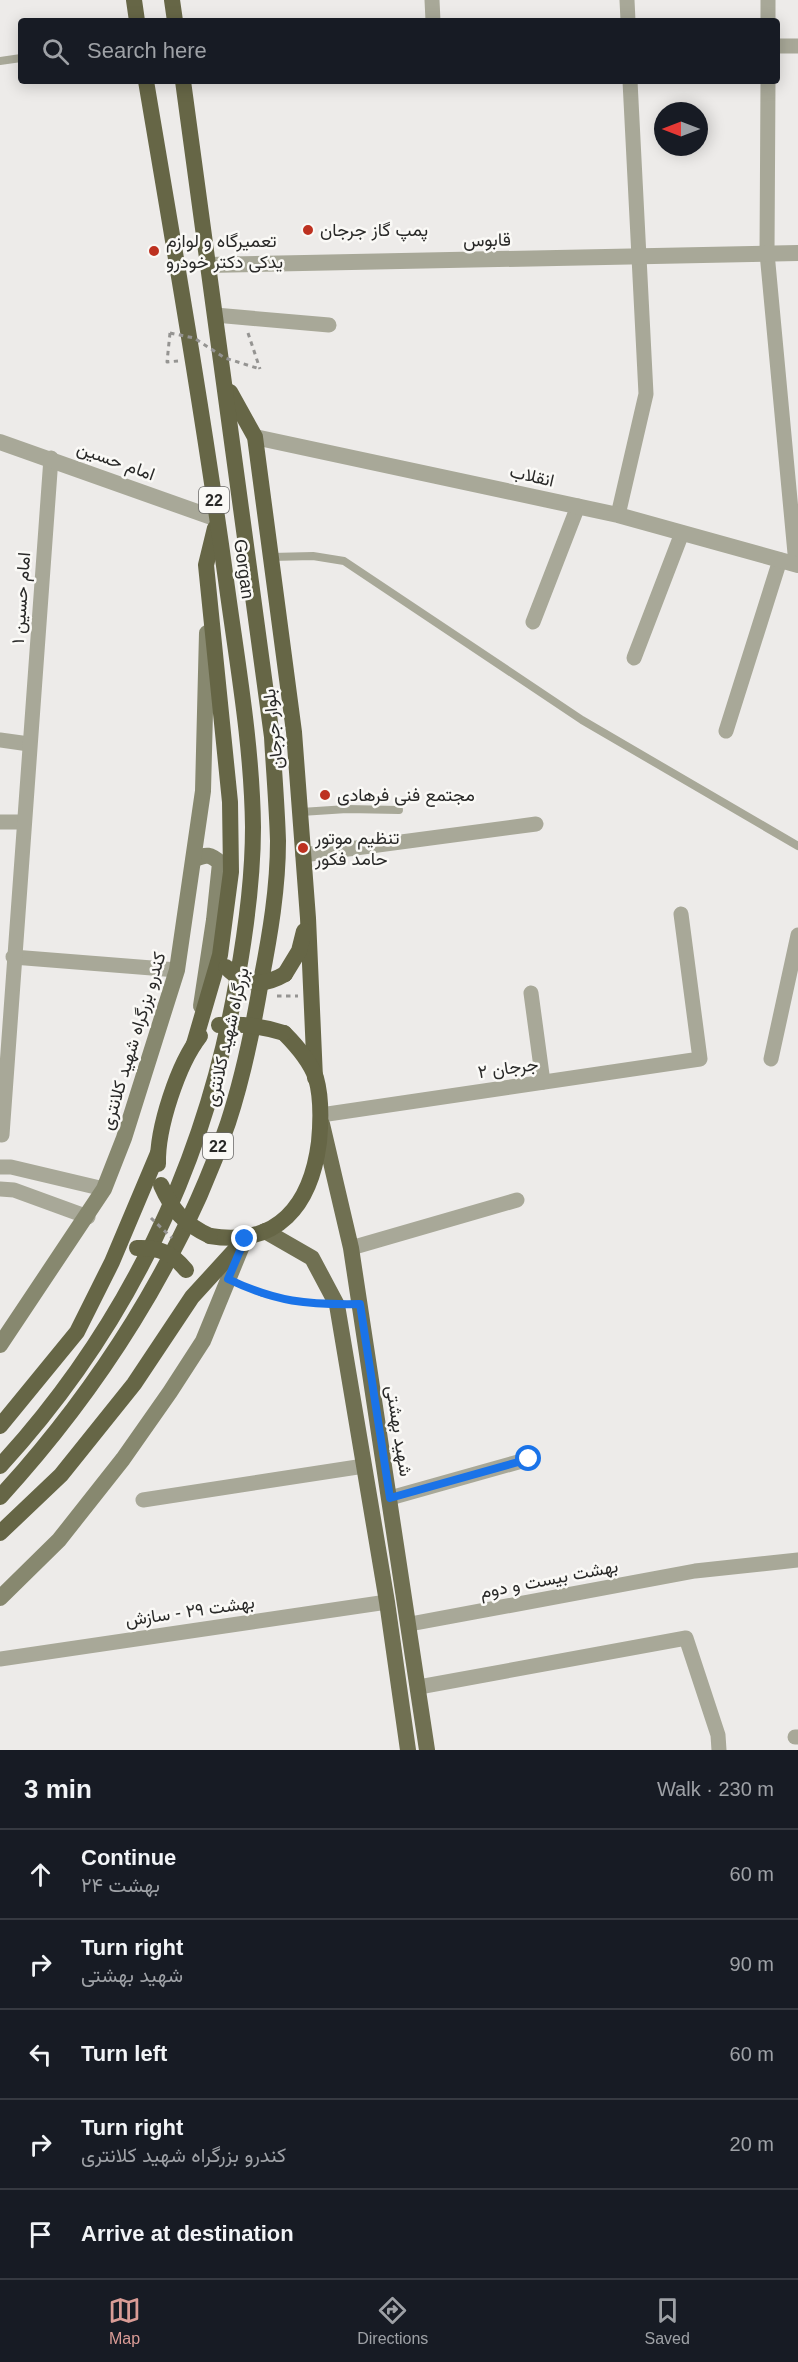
<!DOCTYPE html>
<meta charset="utf-8">
<style>
:root{--surface:#171b24;--page:#242831;--text:#f1f3f6;--muted:#9ea1a6;--line:#363941;--accent:#da9c96}
body{margin:0;font-family:Arial,Vazirmatn,sans-serif;background:var(--page);color:var(--text)}
.compass{position:absolute;left:654px;top:102px;width:54px;height:54px;border-radius:50%;background:var(--surface);box-shadow:0 3px 15px #0003;rotate:270deg}
.stop{position:absolute;width:18px;height:18px;margin:-14px;border:4px solid #1a73e8;border-radius:50%;background:#fff}
.stop.end{background:#1a73e8;border-color:#fff;box-shadow:0 2px 6px #0008}
.list{margin:0;padding:0;list-style:none}
h2{display:flex;justify-content:space-between;align-items:center;height:78px;margin:0;padding:0 24px;font-size:26px}
h2 small{font-size:20px;font-weight:400;color:var(--muted)}
.list li{display:grid;grid-template-columns:39px 1fr auto;gap:18px;align-items:center;box-sizing:border-box;height:90px;padding:0 24px;border-top:2px solid var(--line)}
.list b{display:block;font-size:22px;white-space:nowrap}
.list p{margin:0;font-size:20px;white-space:nowrap;color:var(--muted)}
.list em{font-size:20px;font-style:normal;color:var(--muted)}
.icon{flex:none;width:33px;height:33px;fill:none;stroke:currentColor;stroke-width:2;stroke-linecap:round;stroke-linejoin:round}
.map{position:relative;flex:none;width:798px;height:1750px;overflow:hidden}
.search{position:absolute;background:var(--surface);box-shadow:0 3px 15px #0003;left:18px;right:18px;top:18px;height:66px;display:flex;align-items:center;gap:15px;box-sizing:border-box;padding:0 21px;border-radius:6px;color:var(--muted);font-size:22px}
.sheet{height:528px;background:var(--surface)}
nav{display:flex;justify-content:space-around;align-items:center;box-sizing:border-box;height:84px;border-top:2px solid var(--line);background:var(--surface);font-size:16px;color:var(--muted)}
nav a{display:grid;justify-items:center;gap:3px}
nav .on{color:var(--accent)}
.map>svg:first-child{display:block}
</style>
<div class="map">
<svg width="798" height="1750" viewBox="0 0 798 1750">
<rect width="100%" height="100%" fill="#edebe9"/>
<g fill="none" stroke-linecap="round" stroke-linejoin="round">
<!-- path -->
<g stroke="#959492" stroke-width="3" stroke-dasharray="4.5 4.5" stroke-linecap="butt">
<path d="M 170,333 L 167,362 L 178,361"/>
<path d="M 248,333 L 260,369"/>
<path d="M 277,996 L 298,996"/>
<path d="M 242,1286 L 261,1295 L 319,1305"/>
</g>
<!-- service -->
<g stroke="#a8a898" stroke-width="8">
<path d="M 0,61 L 21,58"/>
<path d="M 271,557 L 313,556 L 344,561 L 582,720 L 798,846"/>
<path d="M 301,812 L 347,809 L 399,810"/>
</g>
<!-- minor -->
<g stroke="#a8a898" stroke-width="15">
<path d="M 432,0 L 433,21"/>
<path d="M 627,0 L 628,21"/>
<path d="M 768,0 L 768,21"/>
<path d="M 777,46 L 798,46"/>
<path d="M 768,81 L 767,253 L 796,564"/>
<path d="M 215,315 L 329,325"/>
<path d="M 618,515 L 646,394 L 630,81"/>
<path d="M 533,622 L 578,506"/>
<path d="M 634,658 L 682,533"/>
<path d="M 726,731 L 780,560"/>
<path d="M 0,740 L 29,744"/>
<path d="M 0,822 L 23,822"/>
<path d="M 303,855 L 536,824"/>
<path d="M 13,957 L 177,970"/>
<path d="M 531,993 L 543,1082"/>
<path d="M 771,1059 L 798,935"/>
<path d="M 321,1115 L 700,1059 L 681,914"/>
<path d="M 2,1135 L 51,458"/>
<path d="M 0,1167 L 11,1167 L 104,1189"/>
<path d="M 0,1189 L 14,1190 L 88,1217"/>
<path d="M 351,1248 L 517,1200"/>
<path d="M 390,1498 L 529,1459"/>
<path d="M 143,1500 L 364,1466"/>
<path d="M 410,1624 L 695,1571 L 798,1560"/>
<path d="M 0,1659 L 387,1602"/>
<path d="M 419,1687 L 686,1638 L 718,1735 L 719,1750"/>
<path d="M 795,1737 L 798,1737"/>
</g>
<!-- tertiary -->
<g stroke="#a8a898" stroke-width="16">
<path d="M 207,265 L 798,253"/>
<path d="M 255,437 L 618,515 L 798,565"/>
<path d="M 0,442 L 217,519"/>
</g>
<!-- secondary -->
<g stroke="#87886f" stroke-width="16">
<path d="M 195,859 C 206,854 211,854 220,863 L 214,920 L 201,1006"/>
<path d="M 0,1345 L 104,1189 L 124,1138 L 177,970 L 203,791 L 207,633"/>
<path d="M 0,1598 L 59,1540 L 123,1459 L 170,1392 L 203,1341 L 244,1241"/>
</g>
<!-- primary -->
<g stroke="#707052" stroke-width="16">
<path d="M 322,1124 L 351,1248 L 427,1750"/>
<path d="M 265,1231 L 312,1258 L 337,1305 L 387,1602 L 408,1750"/>
</g>
<!-- trunk -->
<g stroke="#666646" stroke-width="16">
<path d="M 134,0 L 137,21"/>
<path d="M 172,0 L 175,21"/>
<path d="M 230,392 L 255,437 L 294,732 L 308,918 L 315,1078"/>
<path d="M 285,974 L 299,951 L 304,931"/>
<path d="M 194,1044 L 220,955 L 231,872 L 230,802 L 206,565 L 215,528"/>
<path d="M 158,1164 C 157,1128 178,1064 200,1036"/>
<path d="M 210,1236 C 278,1247 311,1205 319,1142 C 321,1121 322,1099 316,1078 C 310,1061 296,1045 284,1033"/>
<path d="M 0,1426 L 77,1332 L 112,1262 L 158,1153"/>
<path d="M 0,1466 C 126,1329 206,1163 237,980 C 246,930 253,878 253,827 C 252,744 237,662 226,580 C 203,413 174,247 146,81"/>
<path d="M 0,1497 C 98,1390 181,1261 228,1123 C 243,1077 253,1029 261,981 C 270,935 278,888 278,841 C 277,807 274,772 272,737 L 183,81"/>
<path d="M 0,1533 L 61,1475 L 134,1384 L 192,1297 L 245,1239"/>
</g>
<!-- path-bridge -->
<g stroke="#959492" stroke-width="3" stroke-dasharray="4.5 4.5" stroke-linecap="butt">
<path d="M 170,333 L 194,338 L 225,358 L 260,369"/>
<path d="M 228,995 L 238,995"/>
<path d="M 151,1218 L 172,1238"/>
</g>
<!-- trunk-bridge -->
<g stroke="#666646" stroke-width="16">
<path d="M 226,967 C 244,986 263,987 285,974"/>
<path d="M 219,1025 C 242,1023 262,1026 284,1033"/>
<path d="M 161,1185 C 172,1210 184,1224 210,1236"/>
<path d="M 137,1248 C 159,1247 172,1253 186,1270"/>
</g>
</g>
<g fill="none" stroke-linecap="round" stroke-linejoin="round">
<!-- route -->
<path stroke="#1a73e8" stroke-width="8" d="M 245,1239 L 228,1279 C 276,1302 307,1305 360,1304 L 390,1498 L 529,1459"/>
</g>
<!-- markers -->
<g fill="#bd3120" stroke="#faf9f6" stroke-width="2">
<circle cx="308" cy="230" r="6"/>
<circle cx="154" cy="251" r="6"/>
<circle cx="325" cy="795" r="6"/>
<circle cx="303" cy="848" r="6"/>
</g>
<g text-anchor="middle" dominant-baseline="central" stroke-width="5" stroke-linejoin="round" paint-order="stroke">
<!-- shield labels -->
<g fill="#faf9f6" stroke="#686766" stroke-width="1.5">
<rect x="199" y="487" width="30" height="26" rx="4.5"/>
<rect x="203" y="1133" width="30" height="26" rx="4.5"/>
</g>
<g font-size="16" font-weight="bold" fill="#292928">
<text x="214" y="500">22</text>
<text x="218" y="1146">22</text>
</g>
<!-- poi labels -->
<g font-size="18" fill="#292928" stroke="#faf9f6" text-anchor="start">
<text x="320" y="230">پمپ گاز جرجان</text>
<text x="166" y="241">تعمیرگاه و لوازم<tspan x="166" dy="21">یدکی دکتر خودرو</tspan></text>
<text x="337" y="795">مجتمع فنی فرهادی</text>
<text x="315" y="838">تنظیم موتور<tspan x="315" dy="21">حامد فکور</tspan></text>
</g>
<!-- street labels -->
<g font-size="18" fill="#292928" stroke="#faf9f6">
<text transform="translate(487 240) rotate(-1)">قابوس</text>
<text transform="translate(116 461) rotate(20)">امام حسین</text>
<text transform="translate(532 476) rotate(13)">انقلاب</text>
<text transform="translate(244 569) rotate(82)">Gorgan</text>
<text transform="translate(21 598) rotate(-86)">امام حسین ۱</text>
<text transform="translate(273 729) rotate(-96)">بلوار جرجان</text>
<text transform="translate(227 1037) rotate(-77)">بزرگراه شهید کلانتری</text>
<text transform="translate(133 1041) rotate(-73)">کندرو بزرگراه شهید کلانتری</text>
<text transform="translate(508 1068) rotate(-8)">جرجان ۲</text>
<text transform="translate(399 1431) rotate(81)">شهید بهشتی</text>
<text transform="translate(549 1579) rotate(-11)">بهشت بیست و دوم</text>
<text transform="translate(190 1611) rotate(-8)">بهشت ۲۹ - سازش</text>
</g>
</g>
</svg>
<svg class="compass" viewBox="-18 -18 36 36"><path d="M0-13l5 13h-10z" fill="#e53935"/><path d="M0 13l5-13h-10z" fill="#9ea1a6"/></svg>
<div class="stop" style="left:529px;top:1459px"></div>
<div class="stop end" style="left:245px;top:1239px"></div>
<div class="search"><svg class="icon" aria-label="search" viewBox="0 0 24 24"><circle cx="10" cy="10" r="6"/><path d="M15 15l6 6"/></svg>Search here</div>
</div>
<section class="sheet">
<h2>3 min<small>Walk · 230 m</small></h2>
<ul class="list">
<li><svg class="icon" aria-label="ahead" viewBox="0 0 24 24"><path d="M12 20V5M6 11l6-6 6 6"/></svg><div><b>Continue</b><p>بهشت ۲۴</p></div><em>60 m</em></li>
<li><svg class="icon" aria-label="right" viewBox="0 0 24 24"><path d="M7 20v-9h11M14 6l5 5-5 5"/></svg><div><b>Turn right</b><p>شهید بهشتی</p></div><em>90 m</em></li>
<li><svg class="icon" aria-label="left" viewBox="0 0 24 24"><path d="M17 20v-9H6M10 6l-5 5 5 5"/></svg><div><b>Turn left</b></div><em>60 m</em></li>
<li><svg class="icon" aria-label="right" viewBox="0 0 24 24"><path d="M7 20v-9h11M14 6l5 5-5 5"/></svg><div><b>Turn right</b><p>کندرو بزرگراه شهید کلانتری</p></div><em>20 m</em></li>
<li><svg class="icon" aria-label="arrive" viewBox="0 0 24 24"><path d="M6 21V4h12l-3 4 3 4H6"/></svg><div><b>Arrive at destination</b></div></li>
</ul>
</section>
<nav>
<a class="on"><svg class="icon" aria-label="map" viewBox="0 0 24 24"><path d="M3 6l6-2 6 2 6-2v14l-6 2-6-2-6 2zM9 4v14M15 6v14"/></svg>Map</a>
<a><svg class="icon" aria-label="directions" viewBox="0 0 24 24"><path d="M12 3l9 9-9 9-9-9zM9 14v-3h6M13 9l2 2-2 2"/></svg>Directions</a>
<a><svg class="icon" aria-label="saved" viewBox="0 0 24 24"><path d="M7 4h10v16l-5-4-5 4z"/></svg>Saved</a>
</nav>
